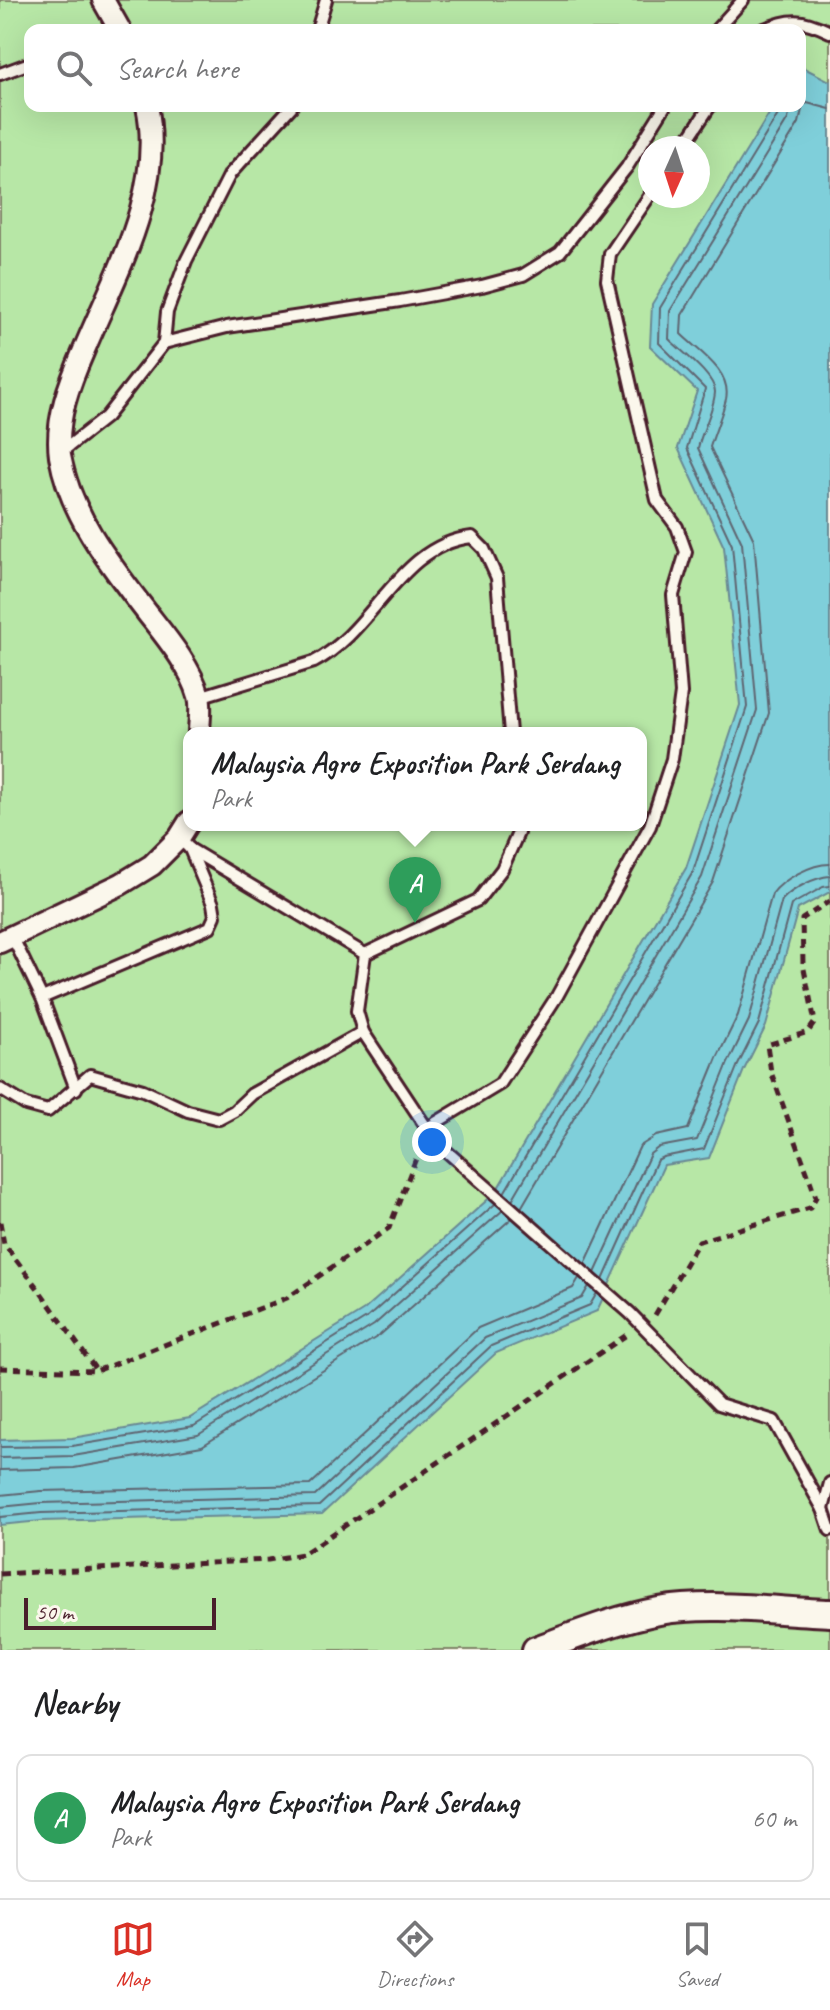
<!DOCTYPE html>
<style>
:root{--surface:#fff;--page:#f6f6f6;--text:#202124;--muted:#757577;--line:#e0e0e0;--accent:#d93025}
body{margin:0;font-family:Caveat,sans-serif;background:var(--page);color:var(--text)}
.compass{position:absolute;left:638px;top:136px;width:72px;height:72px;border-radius:50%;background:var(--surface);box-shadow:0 8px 32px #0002;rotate:183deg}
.scale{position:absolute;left:24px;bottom:20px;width:192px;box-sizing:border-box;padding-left:8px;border:4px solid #4a1f2b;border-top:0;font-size:22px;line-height:28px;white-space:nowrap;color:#4a1f2b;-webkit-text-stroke:6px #fbf7ec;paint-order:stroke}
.you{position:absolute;left:432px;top:1142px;width:28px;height:28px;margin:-20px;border:6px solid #fff;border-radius:50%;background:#1a73e8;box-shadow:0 0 0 12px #1a73e833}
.badge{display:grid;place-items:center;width:52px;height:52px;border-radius:50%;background:var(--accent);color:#fff;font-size:26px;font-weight:700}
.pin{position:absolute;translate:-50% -66px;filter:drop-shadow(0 2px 4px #0008)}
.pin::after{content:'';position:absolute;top:42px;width:28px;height:24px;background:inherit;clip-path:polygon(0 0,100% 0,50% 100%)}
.popup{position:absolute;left:183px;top:727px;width:464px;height:104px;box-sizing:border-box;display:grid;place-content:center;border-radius:16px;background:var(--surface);filter:drop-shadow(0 2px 6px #0005);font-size:26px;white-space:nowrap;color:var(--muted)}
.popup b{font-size:30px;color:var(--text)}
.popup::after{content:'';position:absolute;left:50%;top:100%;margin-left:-16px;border:16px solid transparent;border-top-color:var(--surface)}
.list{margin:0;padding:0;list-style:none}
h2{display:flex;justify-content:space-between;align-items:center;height:104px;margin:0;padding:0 32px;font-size:34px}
h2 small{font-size:26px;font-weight:400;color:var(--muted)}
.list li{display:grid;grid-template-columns:52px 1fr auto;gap:24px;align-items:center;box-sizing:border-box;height:128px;margin:0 16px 16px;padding:0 16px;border:2px solid var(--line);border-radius:16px}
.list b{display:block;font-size:30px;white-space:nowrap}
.list p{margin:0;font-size:26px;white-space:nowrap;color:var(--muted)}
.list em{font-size:26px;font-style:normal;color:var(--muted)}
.icon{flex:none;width:44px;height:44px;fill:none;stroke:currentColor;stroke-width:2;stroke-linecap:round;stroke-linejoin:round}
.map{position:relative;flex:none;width:830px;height:1650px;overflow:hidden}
.search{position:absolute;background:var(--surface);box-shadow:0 8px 32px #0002;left:24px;right:24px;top:24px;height:88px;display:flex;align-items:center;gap:20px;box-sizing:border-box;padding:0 28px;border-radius:16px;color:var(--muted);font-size:30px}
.sheet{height:248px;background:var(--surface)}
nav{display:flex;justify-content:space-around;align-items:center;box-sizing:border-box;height:112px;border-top:2px solid var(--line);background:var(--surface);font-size:22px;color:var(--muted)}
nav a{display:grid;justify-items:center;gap:4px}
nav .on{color:var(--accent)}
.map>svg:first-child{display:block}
</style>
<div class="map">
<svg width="830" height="1650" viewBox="0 0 830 1650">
<rect width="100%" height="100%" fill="#fbf7ec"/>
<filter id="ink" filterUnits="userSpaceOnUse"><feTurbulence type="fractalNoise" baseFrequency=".0125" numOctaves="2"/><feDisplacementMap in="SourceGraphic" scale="16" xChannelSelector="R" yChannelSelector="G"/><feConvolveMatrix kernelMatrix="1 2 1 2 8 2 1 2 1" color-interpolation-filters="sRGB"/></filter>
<g filter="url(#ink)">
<!-- green -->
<path fill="#b7e7a6" stroke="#808368" stroke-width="2" fill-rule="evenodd" d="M 0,0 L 830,0 L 830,1650 L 0,1650 ZM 30,30 L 800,30 L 800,106 L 30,106 ZM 650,148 L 698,148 L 698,196 L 650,196 ZM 189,733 L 641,733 L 641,825 L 189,825 Z"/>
<!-- water -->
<path fill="#7fcfda" stroke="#6a8994" stroke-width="2" d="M 800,66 L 830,81 L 830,892 L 798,909 L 766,1026 L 744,1070 L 709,1158 L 664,1165 L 597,1311 L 496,1353 L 322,1514 L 41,1521 L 0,1525 L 0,1440 L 72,1438 L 190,1418 L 364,1310 L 495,1193 L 686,868 L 740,705 L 724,547 L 678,448 L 697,391 L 650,346 L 652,304 L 774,106 L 800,106 Z"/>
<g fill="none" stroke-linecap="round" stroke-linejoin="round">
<!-- shore -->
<g stroke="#5f6571" stroke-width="2">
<path d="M 504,1193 L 693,872 L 747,707 L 732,545 L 687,448 L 705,389 L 659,343 L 660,308 L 779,113 L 780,106"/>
<path d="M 512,1200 L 702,877 L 757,710 L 742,543 L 698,448 C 702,430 714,410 715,392 C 715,376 681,351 669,339 L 670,311 L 788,119 L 791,106"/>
<path d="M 521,1208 L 713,882 L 769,713 L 754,540 L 710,447 C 715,431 722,415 726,399 C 732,371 698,351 681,334 L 682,315 L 799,123 L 803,105 L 807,103 L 830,109"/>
<path d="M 585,1264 L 640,1146 L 656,1136 L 688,1129 L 717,1058 L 738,1015 L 772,894 C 783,879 811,864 830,864"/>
<path d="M 595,1273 L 650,1154 L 659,1147 L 697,1140 L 728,1063 L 749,1020 L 782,900 C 792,889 815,877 830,876"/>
<path d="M 603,1280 L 657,1160 L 663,1157 L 704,1149 L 737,1067 L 759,1023 L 791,905 L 823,887 L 830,886"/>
<path d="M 0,1447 L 72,1446 L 194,1426 L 368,1317 L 495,1204"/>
<path d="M 0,1458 L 73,1456 L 198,1435 L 374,1325 L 503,1210"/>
<path d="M 0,1470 L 74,1468 L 202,1446 L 380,1335 L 512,1218"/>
<path d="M 0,1495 L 41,1491 L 310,1485 L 478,1328 L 573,1288 L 579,1278"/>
<path d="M 0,1507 L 41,1503 L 315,1496 L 485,1338 L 582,1298 L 589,1286"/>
<path d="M 0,1517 L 41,1513 L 319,1506 L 491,1346 L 590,1305 L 597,1293"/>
</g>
<defs>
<g id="service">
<path d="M 317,30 L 326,0"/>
<path d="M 716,30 L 743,0"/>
<path d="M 762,30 C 791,18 801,18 830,32"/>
<path d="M 0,74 L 30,63"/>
<path d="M 682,148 L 710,106"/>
<path d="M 164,343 L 227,327 L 400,301 L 482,286 L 523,275 L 560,252 L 627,167 L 665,106"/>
<path d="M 60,453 L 106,417 L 164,343 L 167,312 L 186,261 L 230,174 L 292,106"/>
<path d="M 199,697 L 314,662 C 375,630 399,545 472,537 L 484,549 L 497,578 L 510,733"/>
<path d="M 179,838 L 190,849 L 365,954 L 357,1011 L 363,1032 L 436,1142 L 630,1313 L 719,1404 L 774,1421 L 823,1509 L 830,1530"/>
<path d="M 12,936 L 42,998 L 76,1089"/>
<path d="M 365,954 L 478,900 L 502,869 L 518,833 L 517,825"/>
<path d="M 42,998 L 210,927 L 215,916 L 213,904 L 190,849"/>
<path d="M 0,1089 L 26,1105 L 48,1111 L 90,1075 L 143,1090 L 188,1111 L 219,1119 L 234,1111 L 252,1094 L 363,1032"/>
<path d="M 427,1128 L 500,1084 L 557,996 L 650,826 L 672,759 L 681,693 L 673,595 L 686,552 L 677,527 L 657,500 L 607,280 L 610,254 L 650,195"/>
<path d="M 823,1509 L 830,1483"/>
</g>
<g id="minor">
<path d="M 103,0 L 120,30"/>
<path d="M 147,106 C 165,190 115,275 84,350 C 70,382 55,420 60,456 C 70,515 112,567 148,614 C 166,637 191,667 199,696 C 202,707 199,722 199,733"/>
<path d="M 0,942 L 121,884 L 152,865 L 179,838 L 189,822"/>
</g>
<path id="tertiary" d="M 536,1650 C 577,1635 616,1619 659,1611 C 712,1602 776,1611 830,1613"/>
</defs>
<!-- service casing -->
<use href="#service" stroke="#4a1f2b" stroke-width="16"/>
<!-- minor casing -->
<use href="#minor" stroke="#4a1f2b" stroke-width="26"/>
<!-- tertiary casing -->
<use href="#tertiary" stroke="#4a1f2b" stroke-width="32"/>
<!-- path -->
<g stroke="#4a1f2b" stroke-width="5" stroke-dasharray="8 6" stroke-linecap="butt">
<path d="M 0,1222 L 4,1244 L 39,1290 L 96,1370"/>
<path d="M 655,1315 L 699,1241 L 810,1208 L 816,1197 L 771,1072 L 767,1045 L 808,1032 L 815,1022 L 803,964 L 802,919 L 830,901"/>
<path d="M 0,1368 L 96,1371 L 287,1298 L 389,1228 L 420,1148"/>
<path d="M 0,1574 L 268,1560 L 303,1554 L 628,1334"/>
</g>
<!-- service -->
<use href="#service" stroke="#fbf7ec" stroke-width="10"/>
<!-- minor -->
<use href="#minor" stroke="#fbf7ec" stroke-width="20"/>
<!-- tertiary -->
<use href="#tertiary" stroke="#fbf7ec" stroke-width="26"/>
</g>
</g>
</svg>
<svg class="compass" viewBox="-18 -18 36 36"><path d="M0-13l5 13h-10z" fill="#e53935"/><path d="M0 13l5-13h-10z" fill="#757577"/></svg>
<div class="scale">50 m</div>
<div class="you"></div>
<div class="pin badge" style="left:415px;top:923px;background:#2e9e5b">A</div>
<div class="popup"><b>Malaysia Agro Exposition Park Serdang</b>Park</div>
<div class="search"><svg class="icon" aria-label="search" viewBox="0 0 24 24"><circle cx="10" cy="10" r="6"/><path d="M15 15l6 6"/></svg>Search here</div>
</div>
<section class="sheet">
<h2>Nearby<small></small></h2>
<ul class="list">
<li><span class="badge" style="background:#2e9e5b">A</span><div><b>Malaysia Agro Exposition Park Serdang</b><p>Park</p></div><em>60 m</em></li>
</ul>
</section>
<nav>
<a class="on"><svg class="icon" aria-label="map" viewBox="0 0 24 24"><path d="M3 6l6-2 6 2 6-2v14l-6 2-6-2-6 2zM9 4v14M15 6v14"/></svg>Map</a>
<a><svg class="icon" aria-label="directions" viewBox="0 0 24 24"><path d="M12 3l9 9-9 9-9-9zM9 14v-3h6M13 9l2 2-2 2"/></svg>Directions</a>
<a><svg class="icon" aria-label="saved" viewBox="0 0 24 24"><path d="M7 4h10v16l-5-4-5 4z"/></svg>Saved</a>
</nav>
